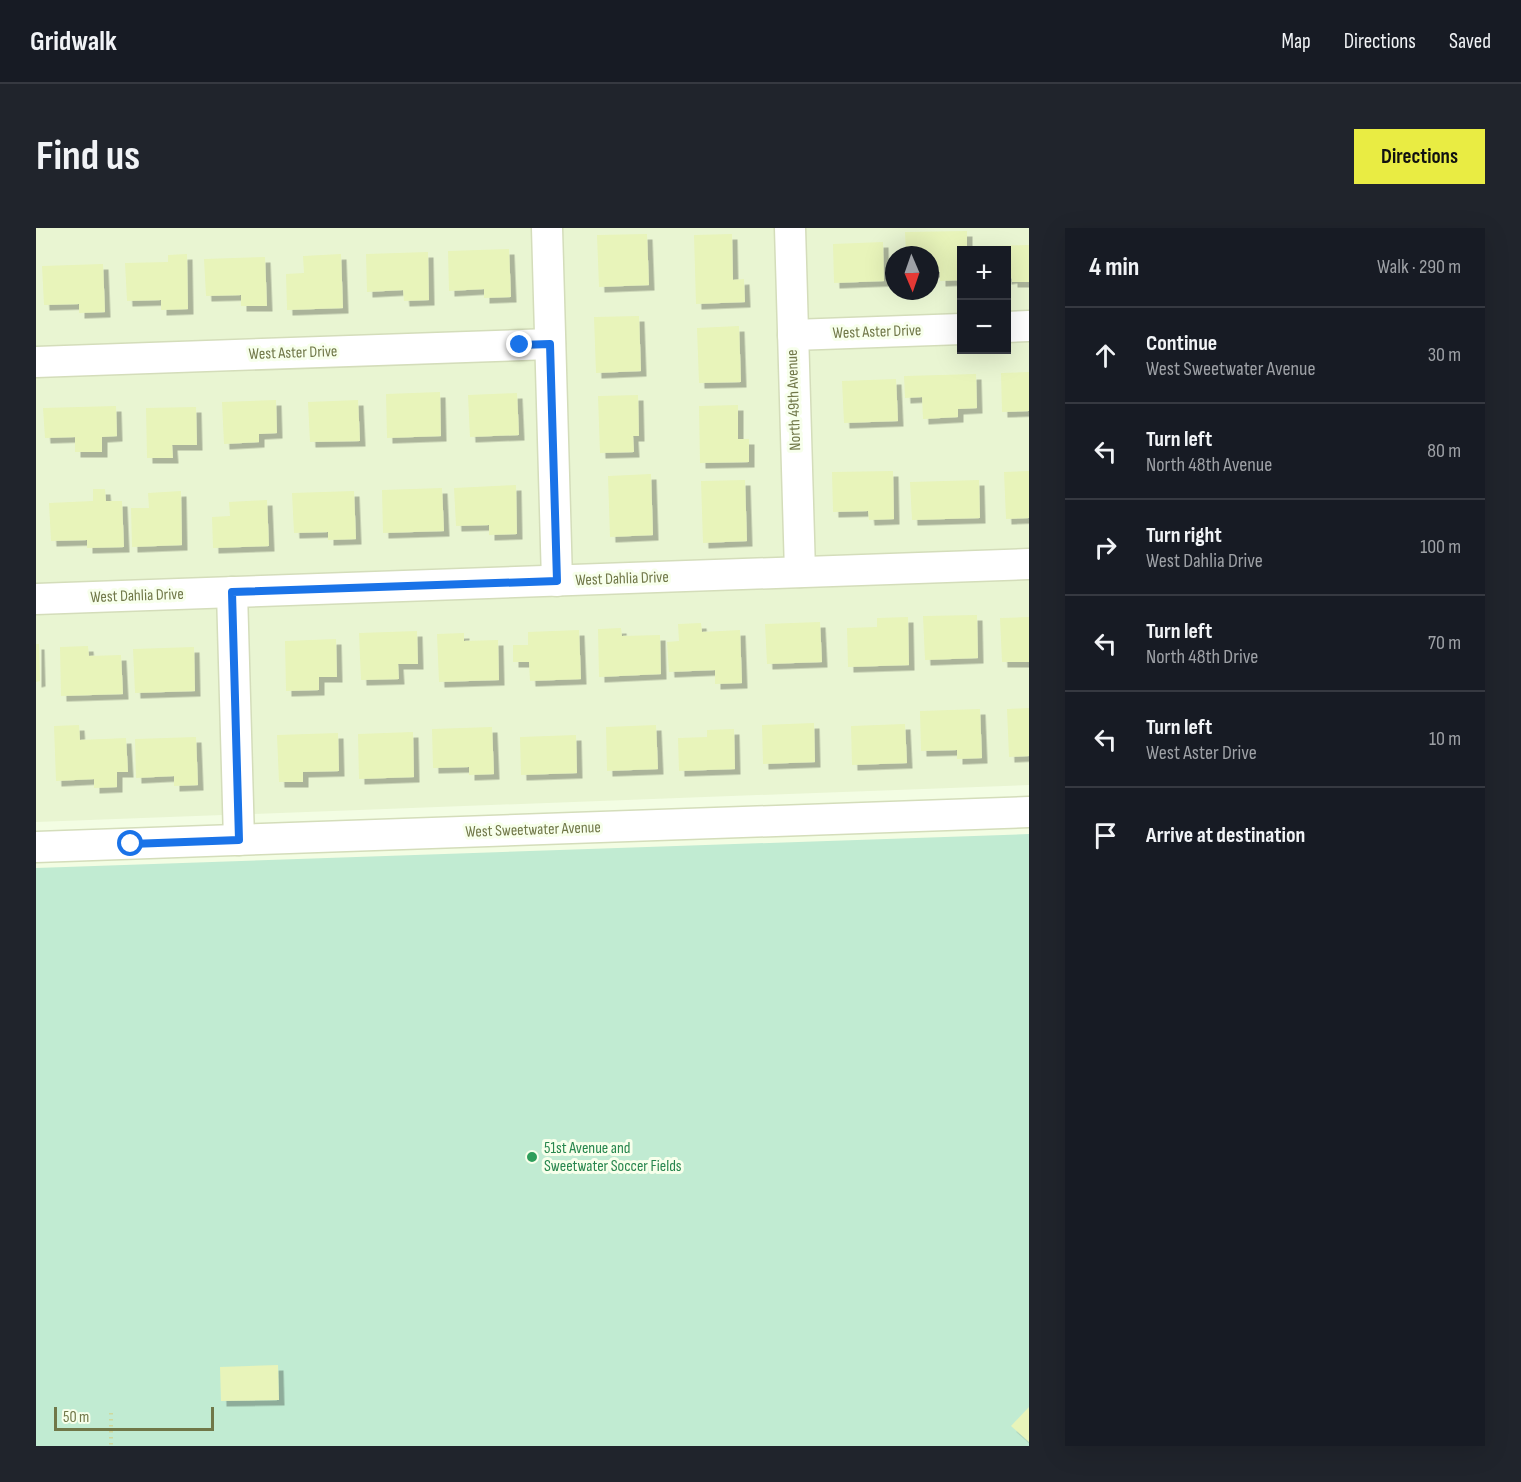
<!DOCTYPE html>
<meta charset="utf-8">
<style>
:root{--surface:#171b24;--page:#20242c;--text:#f1f3f6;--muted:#9ea1a6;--line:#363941;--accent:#e9ec43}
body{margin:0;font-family:"Sofia Sans Condensed",sans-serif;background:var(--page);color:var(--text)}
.controls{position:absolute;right:18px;top:18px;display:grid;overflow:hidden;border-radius:0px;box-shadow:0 6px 24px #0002}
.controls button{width:54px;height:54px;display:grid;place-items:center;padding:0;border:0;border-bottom:2px solid var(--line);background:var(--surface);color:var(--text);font:30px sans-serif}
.compass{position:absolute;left:849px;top:18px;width:54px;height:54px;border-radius:50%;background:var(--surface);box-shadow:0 6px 24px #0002;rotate:178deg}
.scale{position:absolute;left:18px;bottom:15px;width:160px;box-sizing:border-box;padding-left:6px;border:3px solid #707748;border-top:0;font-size:16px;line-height:21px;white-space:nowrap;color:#707748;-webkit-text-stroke:4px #f7ffeb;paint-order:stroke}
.stop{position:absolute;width:18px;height:18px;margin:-14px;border:4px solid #1a73e8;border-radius:50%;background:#fff}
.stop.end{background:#1a73e8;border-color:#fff;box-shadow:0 2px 6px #0008}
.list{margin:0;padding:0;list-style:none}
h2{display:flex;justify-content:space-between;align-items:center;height:78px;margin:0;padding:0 24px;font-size:26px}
h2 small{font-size:20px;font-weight:400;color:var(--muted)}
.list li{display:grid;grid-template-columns:39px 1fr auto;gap:18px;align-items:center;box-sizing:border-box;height:96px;padding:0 24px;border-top:2px solid var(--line)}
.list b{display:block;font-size:22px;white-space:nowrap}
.list p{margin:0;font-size:20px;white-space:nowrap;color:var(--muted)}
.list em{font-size:20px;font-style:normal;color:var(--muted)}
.icon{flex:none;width:33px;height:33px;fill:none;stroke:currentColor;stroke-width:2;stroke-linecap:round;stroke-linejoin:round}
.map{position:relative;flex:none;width:993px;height:1218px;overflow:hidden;border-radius:0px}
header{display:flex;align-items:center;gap:36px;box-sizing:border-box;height:84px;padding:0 30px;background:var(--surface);border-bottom:2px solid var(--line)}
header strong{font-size:28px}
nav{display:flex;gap:33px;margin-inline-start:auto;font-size:21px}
.intro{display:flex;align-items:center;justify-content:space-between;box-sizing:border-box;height:144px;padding:0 36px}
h1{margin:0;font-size:42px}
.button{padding:15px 27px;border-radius:0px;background:var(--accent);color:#111;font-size:21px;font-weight:700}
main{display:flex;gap:36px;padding:0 36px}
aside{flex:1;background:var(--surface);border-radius:0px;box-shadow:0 6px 24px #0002}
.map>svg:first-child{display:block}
</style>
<header>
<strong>Gridwalk</strong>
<nav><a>Map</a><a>Directions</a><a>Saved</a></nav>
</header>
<div class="intro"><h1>Find us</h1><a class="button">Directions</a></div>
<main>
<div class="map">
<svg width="993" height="1218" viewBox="0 0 993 1218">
<defs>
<filter id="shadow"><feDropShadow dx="5.5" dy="5.5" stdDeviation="0" flood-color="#0004"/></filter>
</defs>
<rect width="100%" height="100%" fill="#f3fde3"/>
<!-- residential -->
<path fill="#e9f5d2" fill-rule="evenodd" d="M 0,0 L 993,0 L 993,557 L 0,594 ZM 926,22 L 970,22 L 970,122 L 926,122 ZM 858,27 L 894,27 L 894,63 L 858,63 Z"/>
<!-- pitch -->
<path fill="#c1ebd2" d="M 993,606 L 993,1218 L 0,1218 L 0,640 Z"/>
<!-- building -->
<g fill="#e8f4ba" filter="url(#shadow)">
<path d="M 931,3 L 931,22 L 926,22 L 926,52 L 904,53 L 904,44 L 894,44 L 894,27 L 870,27 L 869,4 Z"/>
<path d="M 611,6 L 613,57 L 563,59 L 561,7 Z"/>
<path d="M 696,6 L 697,52 L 708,51 L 709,74 L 660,76 L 658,7 Z"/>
<path d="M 847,14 L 848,53 L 798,55 L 797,16 Z"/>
<path d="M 993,17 L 993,54 L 976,54 L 976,50 L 970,51 L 970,22 L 954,22 L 954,18 Z"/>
<path d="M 473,21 L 475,69 L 448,70 L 448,61 L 413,63 L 412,23 Z"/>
<path d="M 392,24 L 393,72 L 368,73 L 367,62 L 331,64 L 330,26 Z"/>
<path d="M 151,26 L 152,81 L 125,82 L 125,72 L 91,73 L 89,35 L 132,34 L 132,27 Z"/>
<path d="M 305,26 L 307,80 L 251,82 L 250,46 L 268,45 L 267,28 Z"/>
<path d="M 229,29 L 231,78 L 205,78 L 205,67 L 170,68 L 168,31 Z"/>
<path d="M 67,36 L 69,84 L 43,85 L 43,76 L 8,77 L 6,38 Z"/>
<path d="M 603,88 L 605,143 L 560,145 L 558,89 Z"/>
<path d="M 703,98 L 705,154 L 663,155 L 661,100 Z"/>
<path d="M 993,144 L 993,183 L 966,184 L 965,145 Z"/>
<path d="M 940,146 L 941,180 L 922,181 L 922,189 L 887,191 L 886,169 L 869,170 L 868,148 Z"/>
<path d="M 860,151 L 862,193 L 808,195 L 806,153 Z"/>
<path d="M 404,164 L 405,208 L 351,210 L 350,166 Z"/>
<path d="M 481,165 L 483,207 L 434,209 L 432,167 Z"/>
<path d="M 602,167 L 603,208 L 597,208 L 598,224 L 564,225 L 562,168 Z"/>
<path d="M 240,172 L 241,205 L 223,206 L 223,214 L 188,216 L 186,174 Z"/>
<path d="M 322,172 L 324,213 L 274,214 L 272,174 Z"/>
<path d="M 702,177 L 702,211 L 713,211 L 713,234 L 664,235 L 663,178 Z"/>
<path d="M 80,178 L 81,208 L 66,209 L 66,224 L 39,224 L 39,209 L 9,210 L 7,180 Z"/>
<path d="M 160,179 L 161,217 L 136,217 L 137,230 L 111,230 L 110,180 Z"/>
<path d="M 857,243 L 858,291 L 833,292 L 832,283 L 797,284 L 796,244 Z"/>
<path d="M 993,243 L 993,290 L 970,291 L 968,244 Z"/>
<path d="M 615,246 L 617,307 L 574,309 L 572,248 Z"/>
<path d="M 709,252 L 711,313 L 667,315 L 665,253 Z"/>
<path d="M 943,252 L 944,290 L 876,292 L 874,254 Z"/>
<path d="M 480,257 L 481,306 L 453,307 L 453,297 L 420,298 L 418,260 Z"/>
<path d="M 406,260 L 408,303 L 347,305 L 346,262 Z"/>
<path d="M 57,261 L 69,261 L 70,273 L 86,273 L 88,319 L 51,320 L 51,312 L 15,313 L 13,275 L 57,273 Z"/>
<path d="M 145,263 L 146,317 L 96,319 L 95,280 L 113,280 L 112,265 Z"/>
<path d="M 318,263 L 320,311 L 292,312 L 292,304 L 258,305 L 256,265 Z"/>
<path d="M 231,272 L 233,318 L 177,320 L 176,289 L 194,288 L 193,274 Z"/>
<path d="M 941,387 L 942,430 L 889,432 L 887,388 Z"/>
<path d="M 872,389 L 873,437 L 812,439 L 811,400 L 841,399 L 841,390 Z"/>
<path d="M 993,389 L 993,434 L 966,434 L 964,390 Z"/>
<path d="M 784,394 L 786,434 L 731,436 L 729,396 Z"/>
<path d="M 665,395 L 666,404 L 704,402 L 706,455 L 679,456 L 679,442 L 633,444 L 631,414 L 643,413 L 642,396 Z"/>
<path d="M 585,400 L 586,408 L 624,407 L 625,446 L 563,449 L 562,401 Z"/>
<path d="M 543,402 L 545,451 L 494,453 L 493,434 L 477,434 L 477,417 L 492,417 L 492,404 Z"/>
<path d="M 381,403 L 382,436 L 362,436 L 363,451 L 325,452 L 323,405 Z"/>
<path d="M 428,405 L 428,413 L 462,412 L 463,452 L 403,454 L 401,406 Z"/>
<path d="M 300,411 L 301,449 L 283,449 L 283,462 L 250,463 L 249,413 Z"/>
<path d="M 0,416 L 3,416 L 4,453 L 0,454 Z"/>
<path d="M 52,418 L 53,428 L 85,427 L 87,466 L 25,468 L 24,419 Z"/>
<path d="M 158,419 L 159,463 L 99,465 L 97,421 Z"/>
<path d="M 993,480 L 993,528 L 973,529 L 971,481 Z"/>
<path d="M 944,481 L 946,530 L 921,531 L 921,522 L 885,523 L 884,483 Z"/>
<path d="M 778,495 L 779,534 L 727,536 L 726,497 Z"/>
<path d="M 869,496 L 871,535 L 816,537 L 815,498 Z"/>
<path d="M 43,497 L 44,512 L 90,510 L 92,544 L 81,544 L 81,559 L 58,560 L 58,551 L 20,553 L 18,498 Z"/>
<path d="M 620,497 L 622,541 L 571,543 L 570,499 Z"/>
<path d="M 456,499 L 458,546 L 433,547 L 433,539 L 397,540 L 396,501 Z"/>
<path d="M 698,501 L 699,541 L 643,543 L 642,510 L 671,509 L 671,502 Z"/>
<path d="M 377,504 L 378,549 L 323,551 L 322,506 Z"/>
<path d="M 302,505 L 303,543 L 267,544 L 267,554 L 243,554 L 241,507 Z"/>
<path d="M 540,507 L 541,545 L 485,547 L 484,509 Z"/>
<path d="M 160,509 L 162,557 L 138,558 L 138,548 L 100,550 L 99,511 Z"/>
<path d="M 242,1137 L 243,1172 L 185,1173 L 184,1139 Z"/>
<path d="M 993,1179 L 993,1214 L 975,1198 Z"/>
</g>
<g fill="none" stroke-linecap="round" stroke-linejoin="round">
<defs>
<g id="minor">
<path d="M 511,0 L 521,353"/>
<path d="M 754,0 L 764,344"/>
<path d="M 970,99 L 993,98"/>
<path d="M 757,107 L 926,101"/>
<path d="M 0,134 L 514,116"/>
<path d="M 196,364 L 203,612"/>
<path d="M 0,371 L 993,336"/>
<path d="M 0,619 L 993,584"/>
</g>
</defs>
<!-- minor casing -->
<use href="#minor" stroke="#d4ddba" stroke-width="33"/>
<!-- path -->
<path stroke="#ced99d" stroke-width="4" stroke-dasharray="1.5 4.5" stroke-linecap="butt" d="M 75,1185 L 75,1218"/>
<!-- minor -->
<use href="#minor" stroke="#fff" stroke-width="30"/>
</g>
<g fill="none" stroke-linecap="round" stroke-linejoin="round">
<!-- route -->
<path stroke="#1a73e8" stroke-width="8" d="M 95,616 L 203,612 L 196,364 L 521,353 L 514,116 L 484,117"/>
</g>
<!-- markers -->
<circle fill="#2e9e5b" stroke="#f7ffeb" stroke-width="2" cx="496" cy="929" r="6"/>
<g text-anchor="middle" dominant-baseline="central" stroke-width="6" stroke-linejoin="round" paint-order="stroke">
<!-- street labels -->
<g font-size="16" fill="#707748" stroke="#f7ffeb">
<text transform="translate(841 104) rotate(-2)">West Aster Drive</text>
<text transform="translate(257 125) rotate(-2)">West Aster Drive</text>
<text transform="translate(758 172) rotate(-92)">North 49th Avenue</text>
<text transform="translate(586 351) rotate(-2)">West Dahlia Drive</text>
<text transform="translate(101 368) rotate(-2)">West Dahlia Drive</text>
<text transform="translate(497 602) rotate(-2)">West Sweetwater Avenue</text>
</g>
<!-- leisure labels -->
<g font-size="16" fill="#27864d" stroke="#f7ffeb" text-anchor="start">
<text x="508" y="920">51st Avenue and<tspan x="508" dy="18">Sweetwater Soccer Fields</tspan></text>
</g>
</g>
</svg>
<div class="controls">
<button>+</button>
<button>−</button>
</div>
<svg class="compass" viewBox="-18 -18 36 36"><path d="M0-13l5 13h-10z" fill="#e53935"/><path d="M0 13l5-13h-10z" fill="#9ea1a6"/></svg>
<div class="scale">50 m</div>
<div class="stop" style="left:95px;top:616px"></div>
<div class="stop end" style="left:484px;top:117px"></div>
</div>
<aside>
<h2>4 min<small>Walk · 290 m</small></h2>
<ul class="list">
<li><svg class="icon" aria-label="ahead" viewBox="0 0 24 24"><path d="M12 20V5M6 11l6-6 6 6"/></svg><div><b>Continue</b><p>West Sweetwater Avenue</p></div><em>30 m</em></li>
<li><svg class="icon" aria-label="left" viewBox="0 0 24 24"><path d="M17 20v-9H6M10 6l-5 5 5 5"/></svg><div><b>Turn left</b><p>North 48th Avenue</p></div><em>80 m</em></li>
<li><svg class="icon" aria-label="right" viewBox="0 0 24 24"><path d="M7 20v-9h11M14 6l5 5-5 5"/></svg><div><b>Turn right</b><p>West Dahlia Drive</p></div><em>100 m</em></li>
<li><svg class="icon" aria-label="left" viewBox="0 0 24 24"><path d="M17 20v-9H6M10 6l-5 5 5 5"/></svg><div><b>Turn left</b><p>North 48th Drive</p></div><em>70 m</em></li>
<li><svg class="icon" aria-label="left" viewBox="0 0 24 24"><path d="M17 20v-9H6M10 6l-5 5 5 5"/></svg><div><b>Turn left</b><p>West Aster Drive</p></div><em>10 m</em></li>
<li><svg class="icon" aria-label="arrive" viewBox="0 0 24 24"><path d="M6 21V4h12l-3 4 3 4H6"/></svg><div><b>Arrive at destination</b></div></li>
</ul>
</aside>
</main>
